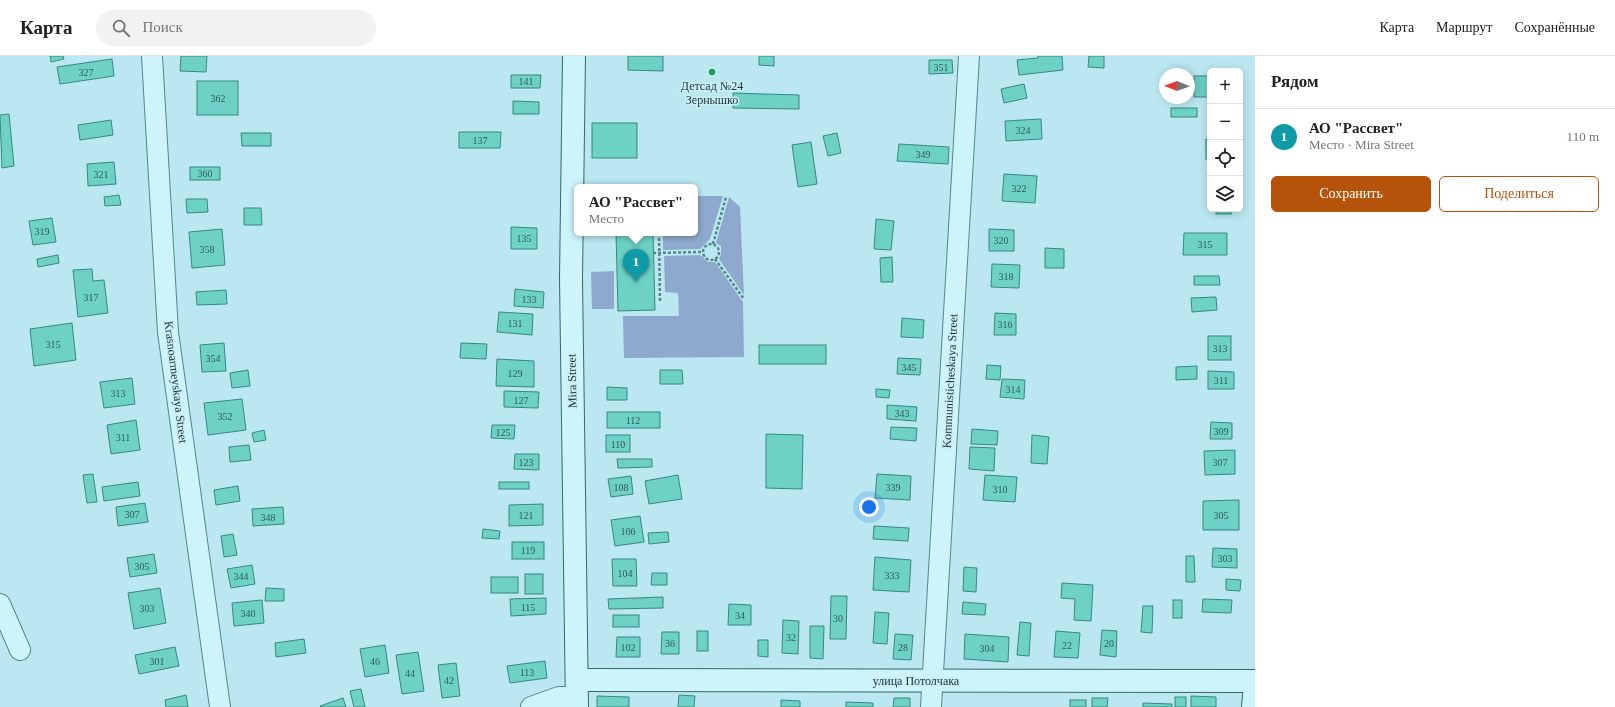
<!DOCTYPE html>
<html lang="ru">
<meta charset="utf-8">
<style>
:root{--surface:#fff;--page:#f2f2f2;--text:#202124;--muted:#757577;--line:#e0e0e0;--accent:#b45309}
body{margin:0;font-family:Georgia,serif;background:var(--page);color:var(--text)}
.controls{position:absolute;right:12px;top:12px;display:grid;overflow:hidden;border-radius:6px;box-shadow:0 2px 10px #0003}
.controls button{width:36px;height:36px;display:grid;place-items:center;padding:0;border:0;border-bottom:1px solid var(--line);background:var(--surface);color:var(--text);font:20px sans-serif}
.compass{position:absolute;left:1159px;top:12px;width:36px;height:36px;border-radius:50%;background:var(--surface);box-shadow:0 2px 10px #0003;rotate:271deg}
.you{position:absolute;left:869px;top:451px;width:14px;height:14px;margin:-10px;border:3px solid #fff;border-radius:50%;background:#1a73e8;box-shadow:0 0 0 6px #1a73e833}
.badge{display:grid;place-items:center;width:26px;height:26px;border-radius:50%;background:var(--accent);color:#fff;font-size:13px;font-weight:700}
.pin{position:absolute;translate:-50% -33px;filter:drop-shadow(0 1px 2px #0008)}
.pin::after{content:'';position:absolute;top:21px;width:14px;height:12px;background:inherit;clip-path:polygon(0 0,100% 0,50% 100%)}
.popup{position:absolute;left:574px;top:128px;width:124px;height:52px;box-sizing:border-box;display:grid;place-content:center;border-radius:6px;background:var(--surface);filter:drop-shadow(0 1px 3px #0005);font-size:13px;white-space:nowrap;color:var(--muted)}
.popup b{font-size:15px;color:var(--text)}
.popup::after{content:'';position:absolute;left:50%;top:100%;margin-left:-8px;border:8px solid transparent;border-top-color:var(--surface)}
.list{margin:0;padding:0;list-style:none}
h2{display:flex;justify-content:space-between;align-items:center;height:52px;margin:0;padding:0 16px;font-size:17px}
h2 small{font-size:13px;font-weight:400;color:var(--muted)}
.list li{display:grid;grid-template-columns:26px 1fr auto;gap:12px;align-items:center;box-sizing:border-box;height:56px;padding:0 16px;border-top:1px solid var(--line)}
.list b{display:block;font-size:15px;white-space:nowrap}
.list p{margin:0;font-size:13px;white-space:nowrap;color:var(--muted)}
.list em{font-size:13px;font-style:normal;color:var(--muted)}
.actions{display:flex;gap:8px;padding:12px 16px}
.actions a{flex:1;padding:9px 0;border:1px solid var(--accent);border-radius:6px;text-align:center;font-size:14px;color:var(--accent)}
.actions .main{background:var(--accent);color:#fff}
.icon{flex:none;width:22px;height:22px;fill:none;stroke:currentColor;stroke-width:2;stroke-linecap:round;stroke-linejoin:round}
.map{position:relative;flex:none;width:1255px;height:651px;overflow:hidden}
header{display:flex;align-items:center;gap:24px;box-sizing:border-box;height:56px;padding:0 20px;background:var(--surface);border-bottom:1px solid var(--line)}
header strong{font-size:19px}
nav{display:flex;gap:22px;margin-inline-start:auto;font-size:14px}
.search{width:280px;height:36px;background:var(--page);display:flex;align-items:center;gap:10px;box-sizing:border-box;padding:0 14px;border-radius:22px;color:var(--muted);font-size:15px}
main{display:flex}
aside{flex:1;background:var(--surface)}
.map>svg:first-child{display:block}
</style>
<header>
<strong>Карта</strong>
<div class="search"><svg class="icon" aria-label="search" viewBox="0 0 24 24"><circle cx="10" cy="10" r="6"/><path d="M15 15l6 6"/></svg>Поиск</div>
<nav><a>Карта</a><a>Маршрут</a><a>Сохранённые</a></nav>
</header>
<main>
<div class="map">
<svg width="1255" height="651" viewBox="0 0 1255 651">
<rect width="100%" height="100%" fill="#bae7f0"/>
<!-- green -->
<g fill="#8ea9ce">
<path d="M 695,140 L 723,140 L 710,183 L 700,193 L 663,194 L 663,177 L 695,177 Z"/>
<path d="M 729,141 L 740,151 L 744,239 L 719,203 L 721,198 L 721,190 L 716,187 Z"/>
<path d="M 700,199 L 708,206 L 715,206 L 743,246 L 744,301 L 624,302 L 623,260 L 679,260 L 678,237 L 665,236 L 664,200 Z"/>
<path d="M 614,215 L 614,253 L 592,253 L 591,216 Z"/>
</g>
<!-- building -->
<g fill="#6dd1c5" stroke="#38887d">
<path d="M 50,0 L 63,0 L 64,3 L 51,6 Z"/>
<path d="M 181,0 L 207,0 L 206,16 L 180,15 Z"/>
<path d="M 628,0 L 663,0 L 663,15 L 628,14 Z"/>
<path d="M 759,0 L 774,0 L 774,10 L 759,9 Z"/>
<path d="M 1038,0 L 1062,0 L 1063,14 L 1019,19 L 1017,4 L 1038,2 Z"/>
<path d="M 1089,0 L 1104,0 L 1104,12 L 1088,11 Z"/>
<path d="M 112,3 L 114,20 L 60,28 L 57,11 Z"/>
<path d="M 929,4 L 952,4 L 953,17 L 929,18 Z"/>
<path d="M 511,19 L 541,19 L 540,32 L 511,32 Z"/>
<rect x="1194" y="20" width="16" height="21"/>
<rect x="197" y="25" width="41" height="34"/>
<path d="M 1024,28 L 1027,42 L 1004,47 L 1001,33 Z"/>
<path d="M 733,37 L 799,39 L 799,53 L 733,52 Z"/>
<path d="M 513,45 L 539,46 L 539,58 L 513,58 Z"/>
<rect x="1171" y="52" width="26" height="9"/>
<path d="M 9,58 L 14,110 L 2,112 L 0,59 Z"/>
<path d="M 1041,63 L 1042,83 L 1006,85 L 1005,65 Z"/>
<path d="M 111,64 L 113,79 L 80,84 L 78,69 Z"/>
<rect x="592" y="67" width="45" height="35"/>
<path d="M 459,76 L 501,76 L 500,92 L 459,92 Z"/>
<path d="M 241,77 L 271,77 L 271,90 L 242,90 Z"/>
<path d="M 837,77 L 841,97 L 828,100 L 823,80 Z"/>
<rect x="1206" y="83" width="4" height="20"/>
<path d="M 811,86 L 817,128 L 798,131 L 792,89 Z"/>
<path d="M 899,88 L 949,91 L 948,108 L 897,105 Z"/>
<path d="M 114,106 L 116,128 L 88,130 L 87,108 Z"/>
<rect x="190" y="111" width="30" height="13"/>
<path d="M 1004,118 L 1037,120 L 1035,147 L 1002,145 Z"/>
<path d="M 119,139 L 121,149 L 105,150 L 104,141 Z"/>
<path d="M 186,143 L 207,143 L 208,156 L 187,157 Z"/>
<path d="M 244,152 L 261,152 L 262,169 L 244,169 Z"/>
<rect x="1216" y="153" width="15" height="5"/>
<path d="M 52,162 L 56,186 L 33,189 L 29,165 Z"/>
<path d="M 876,163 L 894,165 L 891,194 L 874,193 Z"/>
<path d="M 511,171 L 537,172 L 537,193 L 511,193 Z"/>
<path d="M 222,173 L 225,209 L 192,212 L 189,176 Z"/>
<path d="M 989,173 L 1014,174 L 1014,195 L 989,195 Z"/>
<path d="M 616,177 L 653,177 L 655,254 L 618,255 Z"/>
<path d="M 1184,177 L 1227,177 L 1227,199 L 1183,199 Z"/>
<path d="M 1045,192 L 1064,193 L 1064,212 L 1045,212 Z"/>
<path d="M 58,199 L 59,207 L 38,211 L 37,203 Z"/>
<path d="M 892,201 L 893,226 L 881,226 L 880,202 Z"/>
<path d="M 992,208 L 1020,209 L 1019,232 L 991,231 Z"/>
<path d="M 92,213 L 93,225 L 104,224 L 108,257 L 78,261 L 73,214 Z"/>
<path d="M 1194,220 L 1219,220 L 1220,229 L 1194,229 Z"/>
<path d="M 515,233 L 544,236 L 543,252 L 514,250 Z"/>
<path d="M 226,234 L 227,248 L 197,249 L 196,236 Z"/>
<path d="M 1216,241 L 1217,254 L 1192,256 L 1191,242 Z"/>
<path d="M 499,256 L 533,258 L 532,279 L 497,276 Z"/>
<path d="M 995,257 L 1016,258 L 1016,279 L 994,279 Z"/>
<path d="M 902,262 L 924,264 L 923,282 L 901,281 Z"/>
<path d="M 72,267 L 76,304 L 34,310 L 30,273 Z"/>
<rect x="1208" y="280" width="23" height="24"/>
<path d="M 224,287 L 226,315 L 202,316 L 200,289 Z"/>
<path d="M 461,287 L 487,288 L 486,303 L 460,302 Z"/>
<rect x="759" y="289" width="67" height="19"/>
<path d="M 898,302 L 921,303 L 920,319 L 897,318 Z"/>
<path d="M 497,303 L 534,305 L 534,331 L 496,330 Z"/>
<path d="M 987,309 L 1001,310 L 1000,324 L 986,323 Z"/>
<path d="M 1197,310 L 1197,323 L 1176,324 L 1176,311 Z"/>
<path d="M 248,314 L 250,330 L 232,332 L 230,317 Z"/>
<path d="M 660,314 L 682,314 L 683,328 L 660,328 Z"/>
<path d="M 1208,315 L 1234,316 L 1234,333 L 1208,333 Z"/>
<path d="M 132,322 L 135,348 L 104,352 L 100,326 Z"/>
<path d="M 1002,323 L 1025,324 L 1024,343 L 1000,341 Z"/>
<path d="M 607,331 L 627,332 L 627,344 L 607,344 Z"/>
<path d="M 876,333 L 890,334 L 889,342 L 876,341 Z"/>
<path d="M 504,335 L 539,336 L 538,352 L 504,351 Z"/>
<path d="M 242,343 L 246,374 L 208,379 L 204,347 Z"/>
<path d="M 887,349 L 917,351 L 916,365 L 887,363 Z"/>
<rect x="607" y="356" width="53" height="16"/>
<path d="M 136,364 L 140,394 L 111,398 L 107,369 Z"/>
<path d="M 1211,366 L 1232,367 L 1232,383 L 1210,383 Z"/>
<path d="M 492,369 L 515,369 L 514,383 L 491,382 Z"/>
<path d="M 891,371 L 917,372 L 916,385 L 890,383 Z"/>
<path d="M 972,373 L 998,375 L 997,389 L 971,388 Z"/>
<path d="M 264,374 L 266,384 L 254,386 L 252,377 Z"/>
<path d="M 766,378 L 803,379 L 802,433 L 766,432 Z"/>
<rect x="606" y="379" width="24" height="17"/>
<path d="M 1032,379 L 1049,381 L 1047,408 L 1031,407 Z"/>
<path d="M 249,389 L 251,404 L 230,406 L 229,391 Z"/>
<path d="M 970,391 L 995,392 L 994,415 L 969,413 Z"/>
<path d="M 1235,394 L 1235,418 L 1205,419 L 1204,395 Z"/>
<path d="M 515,398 L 539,398 L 539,414 L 514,413 Z"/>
<path d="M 617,403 L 652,403 L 652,411 L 618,412 Z"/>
<path d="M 93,418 L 97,446 L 87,447 L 83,419 Z"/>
<path d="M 877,418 L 911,420 L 910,444 L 875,442 Z"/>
<path d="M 678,419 L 682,443 L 649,448 L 645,425 Z"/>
<path d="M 985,419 L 1017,421 L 1015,446 L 983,444 Z"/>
<path d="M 631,420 L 633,438 L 611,441 L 608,423 Z"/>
<path d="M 138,426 L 140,440 L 104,445 L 102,431 Z"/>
<rect x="499" y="426" width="30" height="7"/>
<path d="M 238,430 L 240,445 L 216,449 L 214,434 Z"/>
<path d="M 1239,444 L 1239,474 L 1203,474 L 1203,445 Z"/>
<path d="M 145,447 L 148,466 L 118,470 L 116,451 Z"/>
<path d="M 543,448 L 543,469 L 509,470 L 509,449 Z"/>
<path d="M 283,451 L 284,468 L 253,470 L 252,453 Z"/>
<path d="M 640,460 L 644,486 L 615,490 L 611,464 Z"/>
<path d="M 874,470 L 909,472 L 908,485 L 873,483 Z"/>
<path d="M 483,473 L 500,475 L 499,483 L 482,482 Z"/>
<path d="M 668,476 L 669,486 L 649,488 L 648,477 Z"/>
<path d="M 233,478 L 237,499 L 224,501 L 221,480 Z"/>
<rect x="512" y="486" width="32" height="17"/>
<path d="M 1213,492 L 1237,493 L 1237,512 L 1212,511 Z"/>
<path d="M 154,498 L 157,517 L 130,521 L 127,502 Z"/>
<path d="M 1186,500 L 1194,500 L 1195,526 L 1186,526 Z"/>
<path d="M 875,501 L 911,504 L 909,536 L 873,534 Z"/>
<path d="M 612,503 L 636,503 L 637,530 L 613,530 Z"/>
<path d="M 252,509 L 255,528 L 231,532 L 227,513 Z"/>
<path d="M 964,511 L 977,512 L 976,536 L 963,535 Z"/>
<path d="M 652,517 L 667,517 L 667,529 L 651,529 Z"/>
<rect x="525" y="518" width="18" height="20"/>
<rect x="491" y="521" width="27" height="16"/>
<path d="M 1226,523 L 1241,524 L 1240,535 L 1226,534 Z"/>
<path d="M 1062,527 L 1093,529 L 1091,565 L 1074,564 L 1075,543 L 1061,542 Z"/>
<path d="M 160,532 L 166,567 L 134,573 L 128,537 Z"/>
<path d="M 266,532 L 284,533 L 284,545 L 265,545 Z"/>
<path d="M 831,540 L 847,540 L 846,583 L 830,583 Z"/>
<path d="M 663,541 L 663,552 L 609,553 L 608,543 Z"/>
<path d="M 546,542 L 546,558 L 511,560 L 510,543 Z"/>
<path d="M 1203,543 L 1232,544 L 1231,557 L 1202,556 Z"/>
<path d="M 262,544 L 264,567 L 234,570 L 232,547 Z"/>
<rect x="1173" y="544" width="9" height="18"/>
<path d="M 963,546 L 986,548 L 985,559 L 962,558 Z"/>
<path d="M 729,548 L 751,549 L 751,569 L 728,569 Z"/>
<path d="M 1143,550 L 1153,550 L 1152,577 L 1141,576 Z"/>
<path d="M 875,556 L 889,557 L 887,588 L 873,587 Z"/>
<rect x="613" y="559" width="26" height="12"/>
<path d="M 783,564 L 799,565 L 798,598 L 782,597 Z"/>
<path d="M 1020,566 L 1031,567 L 1029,600 L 1017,599 Z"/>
<path d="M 810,570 L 824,570 L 823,603 L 810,602 Z"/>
<path d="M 1102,574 L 1117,575 L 1116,601 L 1100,599 Z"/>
<rect x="697" y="575" width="11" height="20"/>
<path d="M 1056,575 L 1080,577 L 1078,602 L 1054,601 Z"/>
<path d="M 662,576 L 679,576 L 679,598 L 661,598 Z"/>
<path d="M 895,578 L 913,579 L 911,604 L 893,603 Z"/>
<path d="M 965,578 L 1009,581 L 1008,606 L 964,603 Z"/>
<path d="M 617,581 L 640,581 L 640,601 L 616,601 Z"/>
<path d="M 304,583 L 306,597 L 276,601 L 275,587 Z"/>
<path d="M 758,584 L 768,584 L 768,601 L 758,600 Z"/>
<path d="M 385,589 L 389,617 L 365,621 L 360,593 Z"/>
<path d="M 175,591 L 179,610 L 139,618 L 135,599 Z"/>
<path d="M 418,596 L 424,635 L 402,638 L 396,599 Z"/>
<path d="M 545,605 L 547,622 L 510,627 L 507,610 Z"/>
<path d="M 456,607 L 460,640 L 442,642 L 438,609 Z"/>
<path d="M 361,633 L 365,651 L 354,651 L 350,635 Z"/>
<path d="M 186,639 L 188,651 L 166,651 L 165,644 Z"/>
<path d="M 679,639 L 695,640 L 694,651 L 678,651 Z"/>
<path d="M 597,640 L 629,641 L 629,651 L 597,651 Z"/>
<path d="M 1191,640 L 1216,641 L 1216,651 L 1191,651 Z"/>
<rect x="1175" y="641" width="11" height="10"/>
<path d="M 343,642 L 346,651 L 321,651 L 320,650 Z"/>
<path d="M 894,642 L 910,642 L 910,651 L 893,651 Z"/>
<path d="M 1092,642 L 1108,642 L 1107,651 L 1092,651 Z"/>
<path d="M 781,644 L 800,645 L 800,651 L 781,651 Z"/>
<rect x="1070" y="644" width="16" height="7"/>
<path d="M 846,646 L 873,647 L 873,651 L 846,651 Z"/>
<path d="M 1143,647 L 1172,648 L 1172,651 L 1143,651 Z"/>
</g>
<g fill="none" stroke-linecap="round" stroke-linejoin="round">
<defs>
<g id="street">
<path d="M 152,0 L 168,276 L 220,651"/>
<path d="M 0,548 L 20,594"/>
<path d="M 531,651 L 559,641 L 577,641"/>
<path d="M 931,651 L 969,0"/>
</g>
<g id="secondary">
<path d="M 574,0 L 571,223 L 577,651"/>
<path d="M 577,624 L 1255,625"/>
<path d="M 1253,651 L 1255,628"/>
</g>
</defs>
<!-- street casing -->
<use href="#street" stroke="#548787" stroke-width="22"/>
<!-- secondary casing -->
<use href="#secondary" stroke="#376967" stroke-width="24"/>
<!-- path -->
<g stroke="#548787" stroke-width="2.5" stroke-dasharray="3 2" stroke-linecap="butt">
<path d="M 659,177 L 660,246"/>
<path d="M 713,188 L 726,141"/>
<circle cx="711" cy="196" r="8"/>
<path d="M 653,197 L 702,196"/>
<path d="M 715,203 L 744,243"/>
</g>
<!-- street -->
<use href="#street" stroke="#cdf3fb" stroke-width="20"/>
<!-- secondary -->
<use href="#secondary" stroke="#cdf3fb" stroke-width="22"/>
</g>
<!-- markers -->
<circle fill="#209a58" stroke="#caeff7" stroke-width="1.5" cx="712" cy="16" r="4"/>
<g text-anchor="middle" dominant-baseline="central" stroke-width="3" stroke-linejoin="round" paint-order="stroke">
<!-- number labels -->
<g font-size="10" fill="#2f5c58">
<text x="941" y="11">351</text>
<text x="86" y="16">327</text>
<text x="526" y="25">141</text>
<text x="218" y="42">362</text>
<text x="1023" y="74">324</text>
<text x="480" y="84">137</text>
<text x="923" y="98">349</text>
<text x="205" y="117">360</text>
<text x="101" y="118">321</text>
<text x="1019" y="132">322</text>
<text x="42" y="175">319</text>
<text x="524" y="182">135</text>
<text x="1001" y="184">320</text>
<text x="1205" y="188">315</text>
<text x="207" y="193">358</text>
<text x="1006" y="220">318</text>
<text x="91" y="241">317</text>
<text x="529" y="243">133</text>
<text x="515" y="267">131</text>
<text x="1005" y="268">316</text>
<text x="53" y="288">315</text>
<text x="1220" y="292">313</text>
<text x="213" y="302">354</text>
<text x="909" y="311">345</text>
<text x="515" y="317">129</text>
<text x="1221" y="324">311</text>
<text x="1013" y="333">314</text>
<text x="118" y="337">313</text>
<text x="521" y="344">127</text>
<text x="902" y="357">343</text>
<text x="225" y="360">352</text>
<text x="633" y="364">112</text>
<text x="1221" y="375">309</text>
<text x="503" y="376">125</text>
<text x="123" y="381">311</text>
<text x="618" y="388">110</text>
<text x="526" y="406">123</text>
<text x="1220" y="406">307</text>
<text x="621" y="431">108</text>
<text x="893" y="431">339</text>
<text x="1000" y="433">310</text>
<text x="132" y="458">307</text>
<text x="526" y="459">121</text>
<text x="1221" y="459">305</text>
<text x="268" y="461">348</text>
<text x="628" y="475">106</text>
<text x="528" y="494">119</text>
<text x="1225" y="502">303</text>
<text x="142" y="510">305</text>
<text x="625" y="517">104</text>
<text x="892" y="519">333</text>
<text x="241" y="520">344</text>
<text x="528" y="551">115</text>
<text x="147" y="552">303</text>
<text x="248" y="557">340</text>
<text x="740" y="559">34</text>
<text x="838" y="562">30</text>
<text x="791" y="581">32</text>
<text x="670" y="587">36</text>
<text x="1109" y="587">20</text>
<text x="1067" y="589">22</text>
<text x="628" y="591">102</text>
<text x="903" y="591">28</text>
<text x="987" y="592">304</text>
<text x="157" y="605">301</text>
<text x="375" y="605">46</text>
<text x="527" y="616">113</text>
<text x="410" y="617">44</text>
<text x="449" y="624">42</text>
</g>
<!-- poi labels -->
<g font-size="12" fill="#1a3534" stroke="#caeff7">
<text x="712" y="30">Детсад №24<tspan x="712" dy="14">Зернышко</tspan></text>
</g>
<!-- street labels -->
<g font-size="12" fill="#1a3534" stroke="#caeff7">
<text transform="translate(572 325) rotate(-91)">Mira Street</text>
<text transform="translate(950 325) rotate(-87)">Kommunisticheskaya Street</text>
<text transform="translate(176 326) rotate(83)">Krasnoarmeyskaya Street</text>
<text x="916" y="625">улица Потолчака</text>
</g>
</g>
</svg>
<div class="controls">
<button>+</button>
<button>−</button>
<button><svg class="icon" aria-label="locate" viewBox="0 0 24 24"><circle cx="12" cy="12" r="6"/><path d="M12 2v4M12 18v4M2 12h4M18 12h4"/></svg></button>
<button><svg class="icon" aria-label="layers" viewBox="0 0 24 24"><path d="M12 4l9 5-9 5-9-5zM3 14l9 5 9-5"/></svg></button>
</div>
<svg class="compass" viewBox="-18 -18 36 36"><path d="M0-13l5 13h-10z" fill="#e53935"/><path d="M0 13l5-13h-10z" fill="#757577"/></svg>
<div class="you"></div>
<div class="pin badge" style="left:636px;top:226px;background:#0f9aa8">1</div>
<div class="popup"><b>АО &quot;Рассвет&quot;</b>Место</div>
</div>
<aside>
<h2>Рядом<small></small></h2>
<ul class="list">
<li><span class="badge" style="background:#0f9aa8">1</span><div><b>АО &quot;Рассвет&quot;</b><p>Место · Mira Street</p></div><em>110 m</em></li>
</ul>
<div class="actions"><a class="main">Сохранить</a><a>Поделиться</a></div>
</aside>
</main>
